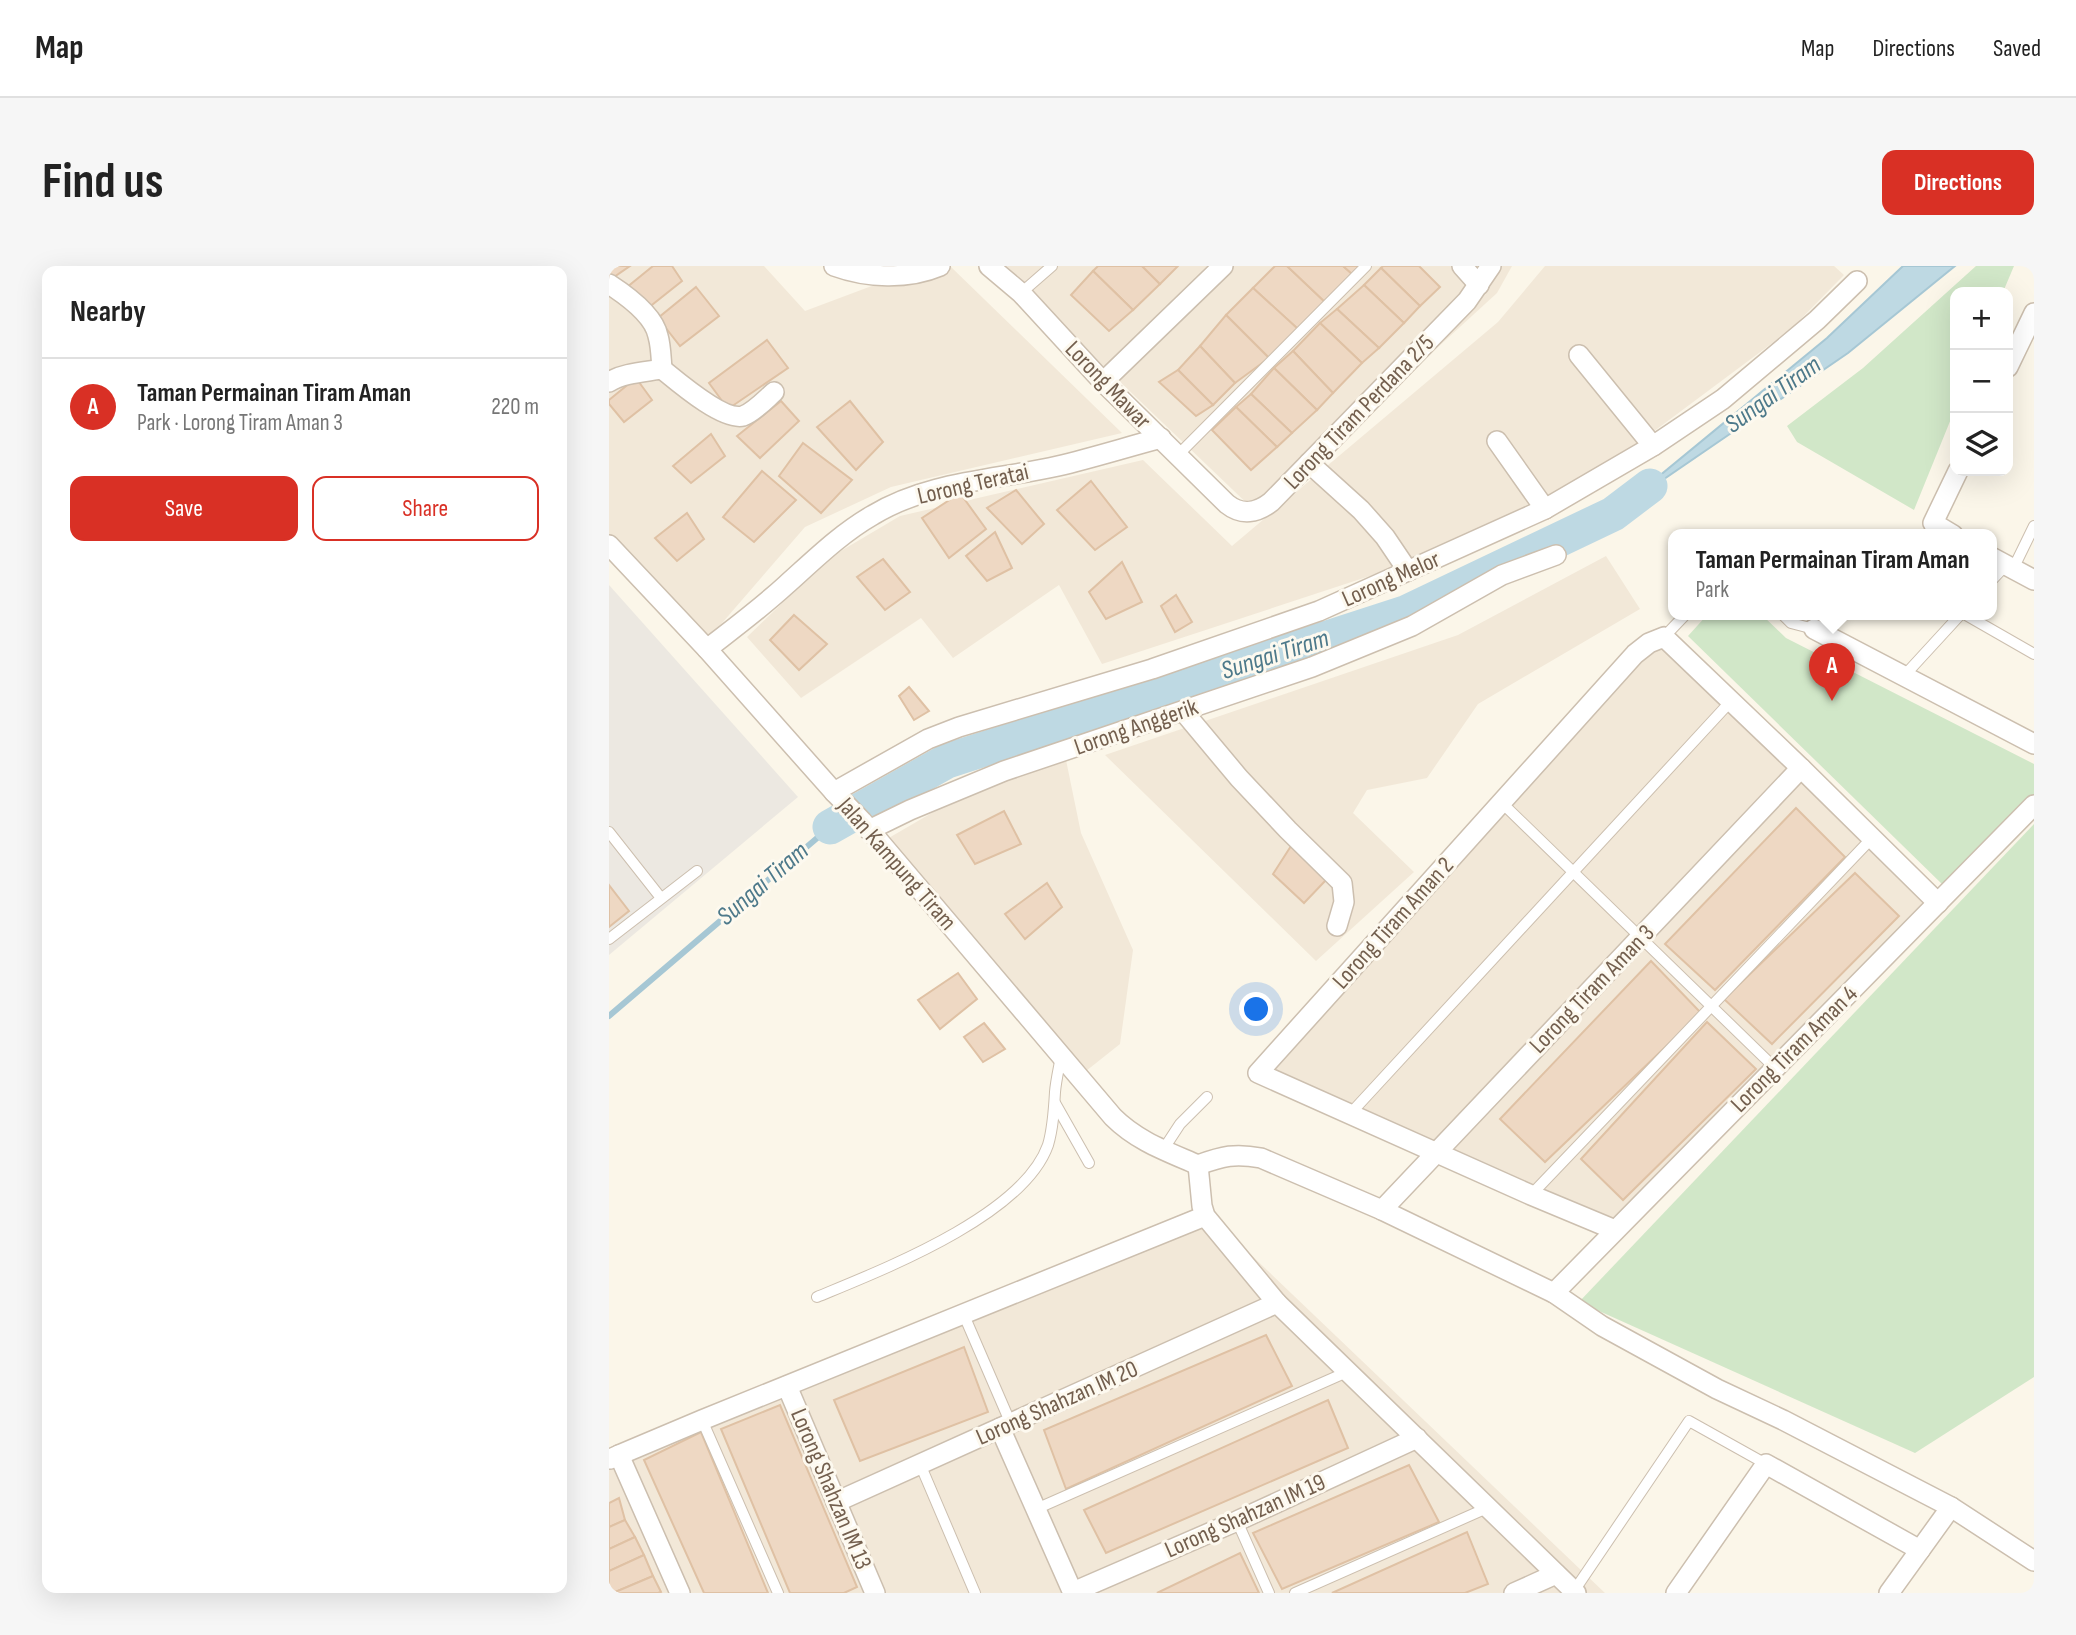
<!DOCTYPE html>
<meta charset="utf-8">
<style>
:root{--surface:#fff;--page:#f6f6f6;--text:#222;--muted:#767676;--line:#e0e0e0;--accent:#d93025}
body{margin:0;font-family:"Sofia Sans Condensed",sans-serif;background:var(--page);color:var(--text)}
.controls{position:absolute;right:21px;top:21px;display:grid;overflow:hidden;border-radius:14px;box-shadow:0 7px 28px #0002}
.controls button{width:63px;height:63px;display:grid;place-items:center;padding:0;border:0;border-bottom:2px solid var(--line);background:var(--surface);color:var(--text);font:35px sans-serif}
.you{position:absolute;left:648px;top:744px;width:24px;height:24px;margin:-18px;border:5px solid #fff;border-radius:50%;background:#1a73e8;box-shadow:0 0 0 10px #1a73e833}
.badge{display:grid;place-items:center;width:46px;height:46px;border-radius:50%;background:var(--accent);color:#fff;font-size:23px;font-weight:700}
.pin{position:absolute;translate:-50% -58px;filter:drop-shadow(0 2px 4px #0008)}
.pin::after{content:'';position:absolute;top:37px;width:24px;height:21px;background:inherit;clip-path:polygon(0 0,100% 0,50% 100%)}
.popup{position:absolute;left:1059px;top:263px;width:329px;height:91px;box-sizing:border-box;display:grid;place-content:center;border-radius:14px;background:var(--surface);filter:drop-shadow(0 2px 5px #0005);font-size:23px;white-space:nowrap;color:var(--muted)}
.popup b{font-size:26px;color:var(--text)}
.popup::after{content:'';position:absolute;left:50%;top:100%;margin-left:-14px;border:14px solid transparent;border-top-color:var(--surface)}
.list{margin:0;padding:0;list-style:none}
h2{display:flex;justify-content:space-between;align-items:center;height:91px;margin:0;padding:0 28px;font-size:30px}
h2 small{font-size:23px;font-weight:400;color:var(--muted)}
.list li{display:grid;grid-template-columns:46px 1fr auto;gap:21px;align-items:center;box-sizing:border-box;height:98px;padding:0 28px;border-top:2px solid var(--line)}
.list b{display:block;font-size:26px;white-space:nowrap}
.list p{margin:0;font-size:23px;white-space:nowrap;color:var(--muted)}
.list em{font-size:23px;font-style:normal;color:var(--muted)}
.actions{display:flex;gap:14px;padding:21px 28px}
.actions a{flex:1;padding:16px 0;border:2px solid var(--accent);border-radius:14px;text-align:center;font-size:24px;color:var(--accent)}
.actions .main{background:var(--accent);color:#fff}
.icon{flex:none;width:38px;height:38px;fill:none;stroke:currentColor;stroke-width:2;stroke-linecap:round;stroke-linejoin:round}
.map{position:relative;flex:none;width:1425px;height:1327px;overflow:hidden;border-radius:14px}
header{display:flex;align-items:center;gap:42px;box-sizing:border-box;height:98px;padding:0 35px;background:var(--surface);border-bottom:2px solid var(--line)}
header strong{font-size:33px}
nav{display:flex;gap:38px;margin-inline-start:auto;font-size:24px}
.intro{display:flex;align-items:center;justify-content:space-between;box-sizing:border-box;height:168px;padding:0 42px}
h1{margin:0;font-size:49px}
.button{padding:18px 32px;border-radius:14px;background:var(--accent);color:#fff;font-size:24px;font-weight:700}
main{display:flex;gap:42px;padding:0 42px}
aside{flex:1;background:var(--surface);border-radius:14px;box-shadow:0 7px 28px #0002}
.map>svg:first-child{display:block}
</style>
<header>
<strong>Map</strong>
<nav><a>Map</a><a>Directions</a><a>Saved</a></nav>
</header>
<div class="intro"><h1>Find us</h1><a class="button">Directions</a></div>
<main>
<aside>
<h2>Nearby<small></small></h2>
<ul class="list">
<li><span class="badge">A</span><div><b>Taman Permainan Tiram Aman</b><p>Park · Lorong Tiram Aman 3</p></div><em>220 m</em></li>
</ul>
<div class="actions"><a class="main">Save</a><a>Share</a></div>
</aside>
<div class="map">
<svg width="1425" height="1327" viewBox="0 0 1425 1327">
<rect width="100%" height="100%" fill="#fbf6e9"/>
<!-- residential -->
<g fill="#f2e8d8">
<path d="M 0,0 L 155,0 L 196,45 L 316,0 L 341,0 L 513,167 L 282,221 L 196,261 L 101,371 L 0,269 Z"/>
<path d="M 390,0 L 903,0 L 888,27 L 648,247 Z"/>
<path d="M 936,0 L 1225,0 L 1235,9 L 1182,63 L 989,207 L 779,304 L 493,398 L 450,319 L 344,392 L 312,352 L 192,432 L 138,371 L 220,292 L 291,250 L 534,194 L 623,280 L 889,56 Z"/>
<path d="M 997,290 L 1031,343 L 869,438 L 818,512 L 758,524 L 744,547 L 805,606 L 707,695 L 496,489 L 849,369 Z"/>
<path d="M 1048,364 L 1191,516 L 1202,521 L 1319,638 L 999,969 L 649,807 Z"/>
<path d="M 457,494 L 472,567 L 524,684 L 511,778 L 472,809 L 278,573 L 352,530 Z"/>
<path d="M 598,937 L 614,962 L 996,1327 L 0,1327 L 0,1196 Z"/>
</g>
<!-- industrial -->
<path fill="#ece8e1" d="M 0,319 L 189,531 L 0,689 Z"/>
<!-- green -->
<g fill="#d1e7c8">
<path d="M 1367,0 L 1405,0 L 1394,26 L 1346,26 L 1346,143 L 1305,244 L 1188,176 L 1178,160 L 1254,102 Z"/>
<path d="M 1098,349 L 1153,349 L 1177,372 L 1425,498 L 1425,532 L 1334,619 L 1079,370 Z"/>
<path d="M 1425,558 L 1425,1111 L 1306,1187 L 970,1036 Z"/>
</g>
<!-- water -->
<path fill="#bed9e3" stroke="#a6c7d4" stroke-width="2" d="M 1294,0 L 1346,0 L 1239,87 L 1004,248 L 1218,72 Z"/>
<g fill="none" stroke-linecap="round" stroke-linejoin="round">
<!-- stream -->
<path stroke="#a6c7d4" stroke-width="6" d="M 0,750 L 221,561"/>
<!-- river -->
<path stroke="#bed9e3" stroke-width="35" d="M 221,561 L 338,495 L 796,347 L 1004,248 L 1041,220"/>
</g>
<!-- building -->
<g fill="#eed8c3" stroke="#dfc1a4" stroke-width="2">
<path d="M 0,0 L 21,0 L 2,13 L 0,12 Z"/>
<path d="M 44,0 L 63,0 L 73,15 L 34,46 L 17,22 Z"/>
<path d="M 489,0 L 533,0 L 551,18 L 524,44 L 484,5 Z"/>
<path d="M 533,0 L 569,0 L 551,18 Z"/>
<path d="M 666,0 L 678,0 L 716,36 L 689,63 L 644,22 Z"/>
<path d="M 678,0 L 734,0 L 743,8 L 716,36 Z"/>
<path d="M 734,0 L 751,0 L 743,8 Z"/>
<path d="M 774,0 L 810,0 L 831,21 L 811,40 L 772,2 Z"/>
<path d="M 772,2 L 811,40 L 795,57 L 755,19 Z"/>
<path d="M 484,5 L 524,44 L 500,65 L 462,29 Z"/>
<path d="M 755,19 L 795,57 L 770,82 L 728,43 Z"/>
<path d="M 87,21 L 110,50 L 71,80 L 49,52 Z"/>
<path d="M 644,22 L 689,63 L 660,92 L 617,49 Z"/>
<path d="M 728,43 L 770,82 L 753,97 L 711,57 Z"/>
<path d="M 617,49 L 660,92 L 626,117 L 591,80 Z"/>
<path d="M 711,57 L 753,97 L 724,127 L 684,85 Z"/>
<path d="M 158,74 L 179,102 L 119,143 L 100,117 Z"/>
<path d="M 591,80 L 626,117 L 604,139 L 569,104 Z"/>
<path d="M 684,85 L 724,127 L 708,144 L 665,102 Z"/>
<path d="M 665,102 L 708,144 L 683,167 L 642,128 Z"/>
<path d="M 569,104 L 604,139 L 587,150 L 550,116 Z"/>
<path d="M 27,112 L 43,134 L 15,156 L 0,138 L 0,134 Z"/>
<path d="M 642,128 L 683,167 L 668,181 L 627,141 Z"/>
<path d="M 172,135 L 190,155 L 151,192 L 128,170 Z"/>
<path d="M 241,135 L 274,176 L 247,204 L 208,161 Z"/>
<path d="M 627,141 L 668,181 L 642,204 L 603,164 Z"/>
<path d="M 102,168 L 116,190 L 82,217 L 64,200 Z"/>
<path d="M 194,177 L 243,214 L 212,247 L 170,210 Z"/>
<path d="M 153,205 L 187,234 L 145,276 L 114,251 Z"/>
<path d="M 482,215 L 518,261 L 486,284 L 448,244 Z"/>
<path d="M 407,224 L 435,258 L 413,278 L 378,242 Z"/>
<path d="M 351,227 L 377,263 L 340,292 L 313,252 Z"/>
<path d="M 78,247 L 95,273 L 68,295 L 46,272 Z"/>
<path d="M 386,266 L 403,302 L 378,315 L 357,290 Z"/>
<path d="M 274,293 L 301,326 L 276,344 L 248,311 Z"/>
<path d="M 513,296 L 533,336 L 497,353 L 480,326 Z"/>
<path d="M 567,329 L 583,356 L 566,366 L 552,340 Z"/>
<path d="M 185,349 L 218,378 L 190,404 L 161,374 Z"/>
<path d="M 300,421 L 320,445 L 305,454 L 290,430 Z"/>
<path d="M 1187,542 L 1236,591 L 1106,724 L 1056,678 Z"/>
<path d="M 395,545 L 412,578 L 366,598 L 348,569 Z"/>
<path d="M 682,580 L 717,614 L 695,637 L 664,608 Z"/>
<path d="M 1246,607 L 1290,650 L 1163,778 L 1115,733 Z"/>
<path d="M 438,617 L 453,641 L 416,673 L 396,648 Z"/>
<path d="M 0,619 L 20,645 L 0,661 Z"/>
<path d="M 1042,695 L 1092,747 L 936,896 L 891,853 Z"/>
<path d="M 349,707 L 368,733 L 331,763 L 309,734 Z"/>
<path d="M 1098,756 L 1147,803 L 1014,934 L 972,893 Z"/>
<path d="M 375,757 L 396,783 L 374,796 L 355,771 Z"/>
<path d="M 657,1069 L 683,1120 L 457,1223 L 435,1164 Z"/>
<path d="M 355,1081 L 379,1146 L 251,1195 L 225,1134 Z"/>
<path d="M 719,1134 L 739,1182 L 497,1287 L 475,1244 Z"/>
<path d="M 171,1139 L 248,1321 L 235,1327 L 181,1327 L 112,1163 Z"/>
<path d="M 92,1166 L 159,1327 L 95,1327 L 35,1194 Z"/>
<path d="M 800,1199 L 830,1256 L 673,1323 L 644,1267 Z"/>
<path d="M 10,1232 L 16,1254 L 0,1261 L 0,1237 Z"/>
<path d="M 16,1254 L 26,1271 L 0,1283 L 0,1261 Z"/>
<path d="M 858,1266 L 879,1318 L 856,1327 L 723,1327 Z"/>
<path d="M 26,1271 L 35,1289 L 0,1305 L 0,1283 Z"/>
<path d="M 631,1287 L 650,1327 L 548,1327 Z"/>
<path d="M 35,1289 L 44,1310 L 4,1327 L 0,1327 L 0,1305 Z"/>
<path d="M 44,1310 L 52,1326 L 49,1327 L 4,1327 Z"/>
</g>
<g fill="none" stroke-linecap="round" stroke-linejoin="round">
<defs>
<g id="service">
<path d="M 412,27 L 443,0"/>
<path d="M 568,190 L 757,0"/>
<path d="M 1404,303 L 1425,260"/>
<path d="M 1382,315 L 1397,299"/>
<path d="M 1174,349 L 1182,357 L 1205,363"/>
<path d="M 1357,349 L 1425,388"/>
<path d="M 1055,371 L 1076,349"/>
<path d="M 1295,410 L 1351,349"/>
<path d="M 892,536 L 1166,802"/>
<path d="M 0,566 L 52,632"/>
<path d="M 0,673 L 88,605"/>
<path d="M 446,837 L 480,897"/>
<path d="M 741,848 L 1122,435"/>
<path d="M 554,884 L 571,858 L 598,831"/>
<path d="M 922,929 L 1263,572"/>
<path d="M 208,1031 C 273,1004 414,950 439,879 C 444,862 445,844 446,826 C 447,814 450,802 452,790"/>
<path d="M 354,1047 L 402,1158"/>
<path d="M 93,1154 L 169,1327"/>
<path d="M 311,1198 L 366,1327"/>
<path d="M 427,1243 L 738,1106"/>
<path d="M 628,1255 L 660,1327"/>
<path d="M 965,1325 L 1080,1155 L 1157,1198"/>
<path d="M 686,1327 L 878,1242"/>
</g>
<g id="minor">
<path d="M 225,0 C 258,12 298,14 331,0"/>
<path d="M 380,0 L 412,27 L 494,116 L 618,238 C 633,250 648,247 662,236 L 858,35 L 882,0"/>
<path d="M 853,0 L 870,19"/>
<path d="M 0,18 C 17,29 45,49 49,70 C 52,80 52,92 53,103"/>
<path d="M 970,89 L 1044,180"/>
<path d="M 1399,101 L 1425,47"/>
<path d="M 0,116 C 14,107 36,106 53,103 C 69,116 114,155 134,150 C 145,146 156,134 165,126"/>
<path d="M 494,116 L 614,0"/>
<path d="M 888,175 L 936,243"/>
<path d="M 700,197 L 752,244 L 776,271 L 799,305"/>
<path d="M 1344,269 L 1324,257 L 1349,205"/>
<path d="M 0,279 L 98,383 L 225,526 L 253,555 L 504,851 C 528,875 557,885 589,899"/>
<path d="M 1382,291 L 1425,314"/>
<path d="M 1205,363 L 1425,478"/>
<path d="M 98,383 C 125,362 152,342 177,319 C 205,294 231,268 264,249 C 320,215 387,214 449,200 C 483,192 518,181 552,172"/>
<path d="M 574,445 L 630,512 L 679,564 L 733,617 L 735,636 L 728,660"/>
<path d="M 225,526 L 319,473 L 350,461 L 543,403 L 710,345 L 936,243 L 1044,180 L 1114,133 L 1208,54 L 1248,15"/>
<path d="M 260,564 L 301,544 L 395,505 L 703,401 L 803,360 L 893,309 L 947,289"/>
<path d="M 589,899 C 614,890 626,887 652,892 L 773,944 L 945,1027 L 993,1060 L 1108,1123 L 1174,1154 L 1342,1241 L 1425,1295"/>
<path d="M 589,899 L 593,940 L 596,950 L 668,1037 L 967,1327"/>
<path d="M 773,944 L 1192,502"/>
<path d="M 1006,964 L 922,929 L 649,807 L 1026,388 L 1040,377 L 1055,371 L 1192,502 L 1329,637"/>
<path d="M 945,1027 L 1425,539"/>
<path d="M 178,1120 L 266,1327"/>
<path d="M 391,1162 L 464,1327"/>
<path d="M 10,1189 L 93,1154 L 596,950"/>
<path d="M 1,1193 L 10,1189 L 71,1327"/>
<path d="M 227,1236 L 668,1037"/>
<path d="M 464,1326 L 628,1255 L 808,1172"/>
<path d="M 905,1327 L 947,1308"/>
<path d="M 1067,1327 L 1157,1198 L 1311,1284"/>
<path d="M 1280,1327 L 1342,1241"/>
</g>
</defs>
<!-- service casing -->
<use href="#service" stroke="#ccbfaf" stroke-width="12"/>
<!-- minor casing -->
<use href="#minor" stroke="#ccbfaf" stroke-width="22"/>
<!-- service -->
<use href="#service" stroke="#fff" stroke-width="10"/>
<!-- minor -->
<use href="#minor" stroke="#fff" stroke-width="19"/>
</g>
<g text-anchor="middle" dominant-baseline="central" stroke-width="6" stroke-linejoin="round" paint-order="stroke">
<!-- street labels -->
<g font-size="24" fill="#735f4e" stroke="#fdf9ef">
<text transform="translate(499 119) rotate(46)">Lorong Mawar</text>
<text transform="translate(750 146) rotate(-46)">Lorong Tiram Perdana 2/5</text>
<text transform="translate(364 218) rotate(-13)">Lorong Teratai</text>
<text transform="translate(782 313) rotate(-24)">Lorong Melor</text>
<text transform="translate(527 461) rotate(-19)">Lorong Anggerik</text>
<text transform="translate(288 598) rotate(49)">Jalan Kampung Tiram</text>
<text transform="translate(784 657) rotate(-48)">Lorong Tiram Aman 2</text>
<text transform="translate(983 723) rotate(-46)">Lorong Tiram Aman 3</text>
<text transform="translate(1185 783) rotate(-45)">Lorong Tiram Aman 4</text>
<text transform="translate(448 1137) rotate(-24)">Lorong Shahzan IM 20</text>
<text transform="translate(222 1223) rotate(67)">Lorong Shahzan IM 13</text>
<text transform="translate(636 1250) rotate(-24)">Lorong Shahzan IM 19</text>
</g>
<!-- water labels -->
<g font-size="26" font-style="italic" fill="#4d798a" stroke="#fdf9ef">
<text transform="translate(1164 129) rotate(-36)">Sungai Tiram</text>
<text transform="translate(666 389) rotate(-18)">Sungai Tiram</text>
<text transform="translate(154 618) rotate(-41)">Sungai Tiram</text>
</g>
</g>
</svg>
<div class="controls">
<button>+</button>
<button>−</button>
<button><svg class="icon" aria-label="layers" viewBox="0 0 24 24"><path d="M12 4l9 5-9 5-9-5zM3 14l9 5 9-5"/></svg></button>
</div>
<div class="you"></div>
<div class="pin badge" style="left:1223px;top:435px">A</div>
<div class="popup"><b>Taman Permainan Tiram Aman</b>Park</div>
</div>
</main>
